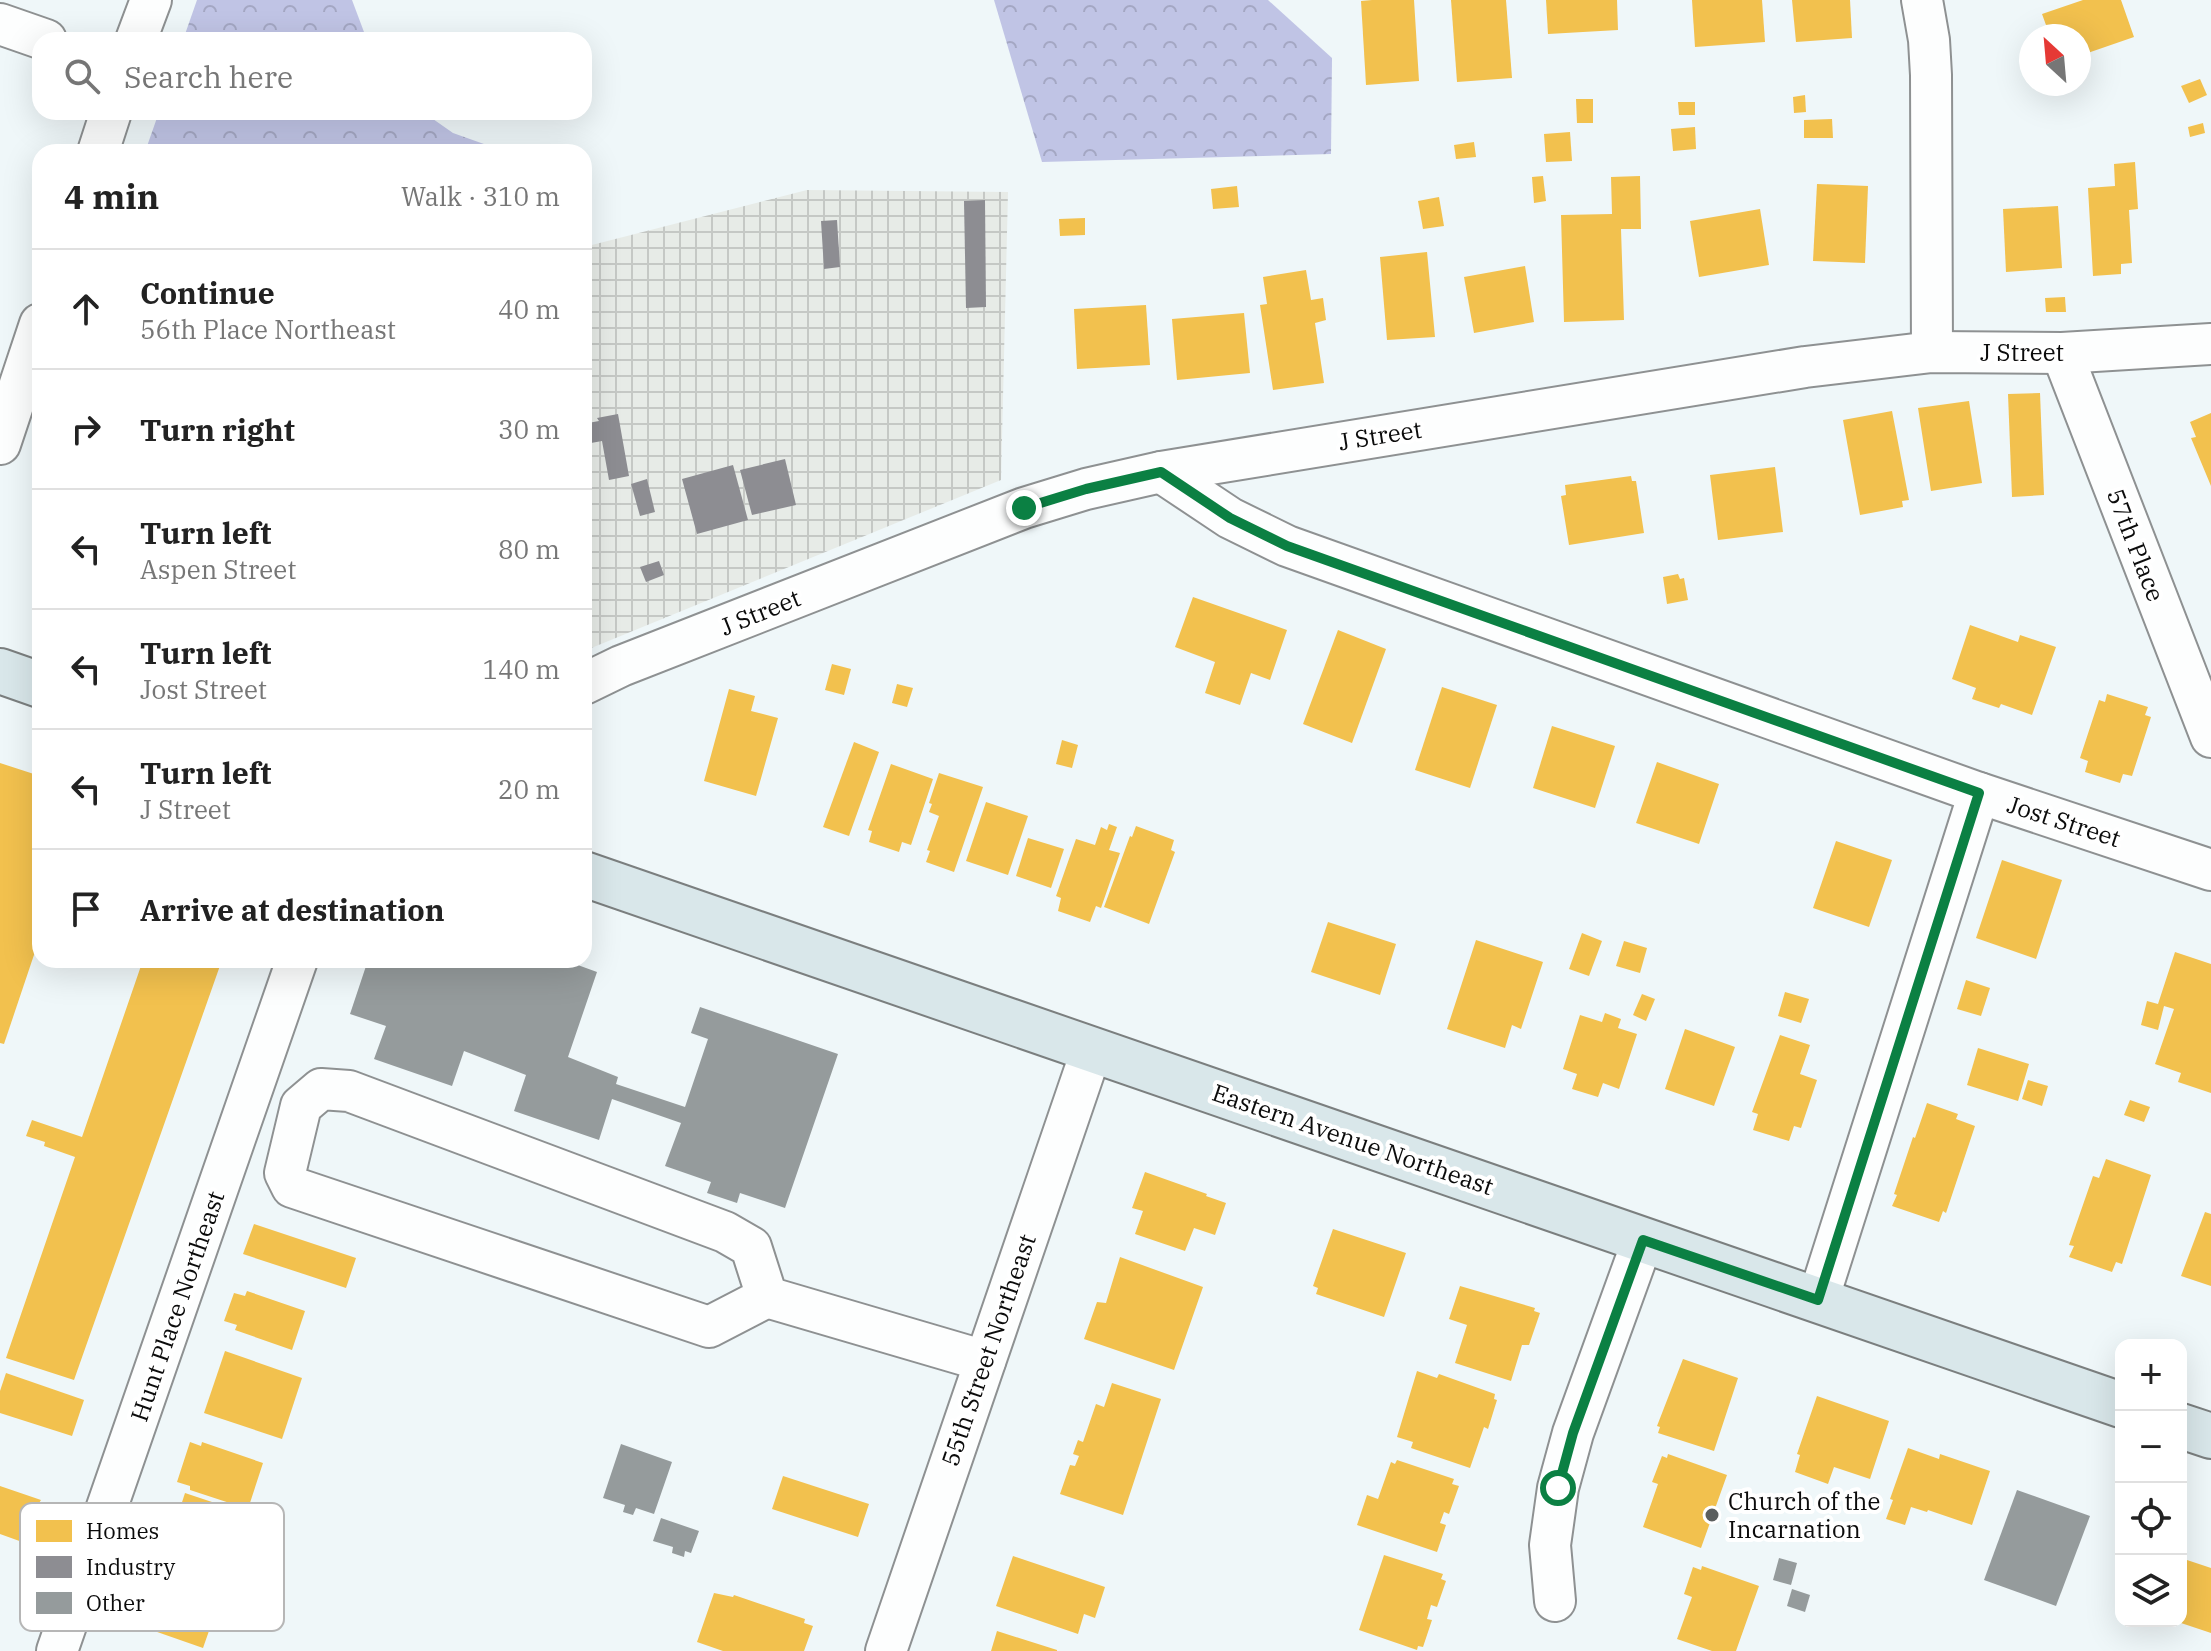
<!DOCTYPE html>
<meta charset="utf-8">
<style>
:root{--surface:#fff;--page:#f2f2f2;--text:#222;--muted:#767676;--line:#e0e0e0}
body{margin:0;font-family:"IBM Plex Serif",serif;background:var(--page);color:var(--text)}
.controls{position:absolute;right:24px;bottom:24px;display:grid;overflow:hidden;border-radius:16px;box-shadow:0 8px 32px #0002}
.controls button{width:72px;height:72px;display:grid;place-items:center;padding:0;border:0;border-bottom:2px solid var(--line);background:var(--surface);color:var(--text);font:40px sans-serif}
.compass{position:absolute;left:2019px;top:24px;width:72px;height:72px;border-radius:50%;background:var(--surface);box-shadow:0 8px 32px #0002;rotate:334deg}
.stop{position:absolute;width:24px;height:24px;margin:-18px;border:6px solid #0b8043;border-radius:50%;background:#fff}
.stop.end{background:#0b8043;border-color:#fff;box-shadow:0 2px 8px #0008}
.list{margin:0;padding:0;list-style:none}
h2{display:flex;justify-content:space-between;align-items:center;height:104px;margin:0;padding:0 32px;font-size:34px}
h2 small{font-size:26px;font-weight:400;color:var(--muted)}
.list li{display:grid;grid-template-columns:52px 1fr auto;gap:24px;align-items:center;box-sizing:border-box;height:120px;padding:0 32px;border-top:2px solid var(--line)}
.list b{display:block;font-size:30px;white-space:nowrap}
.list p{margin:0;font-size:26px;white-space:nowrap;color:var(--muted)}
.list em{font-size:26px;font-style:normal;color:var(--muted)}
.icon{flex:none;width:44px;height:44px;fill:none;stroke:currentColor;stroke-width:2;stroke-linecap:round;stroke-linejoin:round}
.map{position:relative;flex:none;width:2211px;height:1651px;overflow:hidden}
.search{position:absolute;background:var(--surface);box-shadow:0 8px 32px #0002;left:32px;top:32px;width:560px;height:88px;display:flex;align-items:center;gap:20px;box-sizing:border-box;padding:0 28px;border-radius:24px;color:var(--muted);font-size:30px}
.panel{position:absolute;background:var(--surface);box-shadow:0 8px 32px #0002;left:32px;top:144px;width:560px;height:824px;border-radius:24px}
.map>svg:first-child{display:block}
</style>
<div class="map">
<svg width="2211" height="1651" viewBox="0 0 2211 1651">
<defs>
<pattern id="industrial-grid" width="8" height="8" patternUnits="userSpaceOnUse" patternTransform="scale(2)"><rect width="8" height="8" fill="#e7ebe7"/><path d="M0 4h8M4 0v8" fill="none" stroke="#c5c8c5"/></pattern>
<pattern id="forest-crowns" width="20" height="18" patternUnits="userSpaceOnUse" patternTransform="scale(2)"><rect width="20" height="18" fill="#c0c4e5"/><path d="M2 6a3 3 0 1 1 6 0M12 15a3 3 0 1 1 6 0" fill="none" stroke="#a4a7c3"/></pattern>
</defs>
<rect width="100%" height="100%" fill="#eff7f9"/>
<!-- industrial -->
<path fill="url(#industrial-grid)" d="M 807,190 L 1008,192 L 1001,480 L 584,651 L 584,247 Z"/>
<!-- forest -->
<g fill="url(#forest-crowns)">
<path d="M 197,0 L 352,0 L 367,40 L 183,40 Z"/>
<path d="M 994,0 L 1268,0 L 1332,58 L 1331,154 L 1042,162 Z"/>
<path d="M 159,112 L 423,112 L 453,133 L 498,149 L 499,152 L 145,152 Z"/>
</g>
<!-- homes -->
<g fill="#f2c14e">
<path d="M 1372,0 L 1414,0 L 1419,81 L 1366,85 L 1361,1 Z"/>
<path d="M 1451,0 L 1506,0 L 1512,78 L 1457,82 Z"/>
<path d="M 1546,0 L 1617,0 L 1618,30 L 1548,34 Z"/>
<path d="M 1692,0 L 1762,0 L 1765,42 L 1695,47 Z"/>
<path d="M 1792,0 L 1850,0 L 1852,38 L 1796,42 Z"/>
<path d="M 2083,0 L 2121,0 L 2134,37 L 2079,56 L 2079,36 L 2050,36 L 2042,14 Z"/>
<path d="M 2200,79 L 2207,95 L 2189,103 L 2181,86 Z"/>
<path d="M 1805,95 L 1806,112 L 1794,113 L 1793,97 Z"/>
<path d="M 1576,99 L 1593,99 L 1593,123 L 1577,123 Z"/>
<path d="M 1678,102 L 1695,102 L 1695,115 L 1679,115 Z"/>
<path d="M 1832,119 L 1833,138 L 1804,138 L 1804,120 Z"/>
<path d="M 2203,123 L 2205,133 L 2190,137 L 2188,127 Z"/>
<path d="M 1695,127 L 1696,149 L 1673,151 L 1671,129 Z"/>
<path d="M 1570,132 L 1572,161 L 1546,162 L 1544,134 Z"/>
<path d="M 1474,142 L 1476,157 L 1456,159 L 1454,145 Z"/>
<path d="M 2135,162 L 2138,209 L 2129,210 L 2132,263 L 2121,264 L 2121,274 L 2093,276 L 2088,188 L 2115,186 L 2114,164 Z"/>
<path d="M 1543,176 L 1546,201 L 1534,203 L 1532,177 Z"/>
<path d="M 1640,176 L 1641,229 L 1621,229 L 1624,320 L 1564,322 L 1561,215 L 1612,214 L 1611,177 Z"/>
<path d="M 1817,184 L 1868,186 L 1865,263 L 1813,261 Z"/>
<path d="M 1237,186 L 1239,207 L 1213,209 L 1211,189 Z"/>
<path d="M 1439,197 L 1444,226 L 1423,229 L 1418,201 Z"/>
<path d="M 2058,206 L 2062,268 L 2006,272 L 2003,209 Z"/>
<path d="M 1760,209 L 1769,265 L 1699,277 L 1690,221 Z"/>
<path d="M 1085,218 L 1085,235 L 1060,236 L 1059,219 Z"/>
<path d="M 1427,252 L 1435,337 L 1387,340 L 1380,257 Z"/>
<path d="M 1525,266 L 1534,322 L 1474,333 L 1464,277 Z"/>
<path d="M 1306,270 L 1311,300 L 1323,298 L 1326,320 L 1315,323 L 1324,383 L 1273,390 L 1260,305 L 1267,304 L 1263,277 Z"/>
<path d="M 2065,297 L 2066,312 L 2046,312 L 2045,298 Z"/>
<path d="M 1146,305 L 1150,365 L 1077,369 L 1074,309 Z"/>
<path d="M 1244,313 L 1250,373 L 1177,380 L 1172,319 Z"/>
<path d="M 2040,393 L 2044,495 L 2012,497 L 2008,394 Z"/>
<path d="M 1969,401 L 1982,483 L 1931,491 L 1918,408 Z"/>
<path d="M 1892,411 L 1909,500 L 1902,501 L 1903,507 L 1860,515 L 1843,420 Z"/>
<path d="M 2211,413 L 2211,486 L 2191,438 L 2196,437 L 2190,422 Z"/>
<path d="M 1775,467 L 1783,532 L 1718,540 L 1710,475 Z"/>
<path d="M 1631,476 L 1632,481 L 1636,481 L 1644,533 L 1569,545 L 1561,496 L 1566,495 L 1565,485 Z"/>
<path d="M 1678,574 L 1680,579 L 1684,578 L 1688,600 L 1667,604 L 1663,577 Z"/>
<path d="M 1193,597 L 1287,630 L 1270,680 L 1251,673 L 1240,705 L 1205,693 L 1215,662 L 1175,647 Z"/>
<path d="M 1970,625 L 2018,642 L 2020,635 L 2056,647 L 2032,715 L 2001,704 L 1999,708 L 1972,699 L 1976,688 L 1952,679 Z"/>
<path d="M 1338,630 L 1386,649 L 1352,743 L 1303,724 Z"/>
<path d="M 832,664 L 851,669 L 844,695 L 825,690 Z"/>
<path d="M 897,684 L 913,688 L 907,707 L 892,703 Z"/>
<path d="M 1442,687 L 1497,705 L 1470,788 L 1415,770 Z"/>
<path d="M 729,689 L 755,696 L 751,711 L 778,718 L 756,796 L 704,781 Z"/>
<path d="M 2107,694 L 2148,707 L 2145,715 L 2151,717 L 2132,776 L 2123,774 L 2120,783 L 2085,772 L 2088,761 L 2080,758 L 2099,700 L 2105,702 Z"/>
<path d="M 1552,726 L 1615,746 L 1595,808 L 1533,788 Z"/>
<path d="M 1062,740 L 1078,745 L 1072,768 L 1056,764 Z"/>
<path d="M 854,742 L 879,752 L 849,836 L 823,827 Z"/>
<path d="M 1657,762 L 1719,784 L 1699,844 L 1636,823 Z"/>
<path d="M 0,763 L 40,776 L 40,937 L 4,1044 L 0,1043 Z"/>
<path d="M 891,764 L 933,779 L 911,845 L 902,842 L 899,852 L 869,842 L 872,831 L 868,830 Z"/>
<path d="M 939,773 L 983,787 L 954,872 L 926,862 L 930,851 L 927,850 L 939,816 L 929,812 L 932,804 L 929,803 Z"/>
<path d="M 986,802 L 1028,816 L 1008,875 L 966,861 Z"/>
<path d="M 1109,824 L 1117,827 L 1109,850 L 1120,853 L 1101,908 L 1096,906 L 1090,922 L 1058,911 L 1061,898 L 1056,896 L 1076,839 L 1095,845 L 1101,827 L 1107,830 Z"/>
<path d="M 1136,826 L 1174,840 L 1171,850 L 1175,852 L 1149,924 L 1104,907 L 1130,836 L 1132,837 Z"/>
<path d="M 1028,838 L 1064,849 L 1051,888 L 1016,876 Z"/>
<path d="M 1836,841 L 1892,860 L 1869,927 L 1813,908 Z"/>
<path d="M 2002,860 L 2062,880 L 2036,959 L 1976,938 Z"/>
<path d="M 1328,922 L 1396,944 L 1380,995 L 1311,972 Z"/>
<path d="M 1582,933 L 1602,941 L 1589,976 L 1569,969 Z"/>
<path d="M 1476,940 L 1543,962 L 1521,1029 L 1512,1025 L 1505,1048 L 1447,1029 Z"/>
<path d="M 1624,941 L 1647,948 L 1640,973 L 1616,966 Z"/>
<path d="M 2175,952 L 2211,964 L 2211,1093 L 2178,1082 L 2181,1073 L 2155,1064 L 2174,1009 L 2164,1006 L 2158,1030 L 2141,1025 L 2147,1001 L 2158,1004 Z"/>
<path d="M 143,960 L 222,960 L 74,1380 L 6,1358 L 75,1157 L 44,1146 L 45,1142 L 26,1136 L 32,1120 L 82,1137 Z"/>
<path d="M 1966,980 L 1990,988 L 1981,1016 L 1957,1009 Z"/>
<path d="M 1785,992 L 1809,999 L 1801,1023 L 1778,1016 Z"/>
<path d="M 1642,994 L 1655,999 L 1646,1021 L 1633,1015 Z"/>
<path d="M 1605,1013 L 1621,1019 L 1618,1028 L 1637,1034 L 1619,1089 L 1603,1083 L 1598,1097 L 1572,1089 L 1577,1074 L 1563,1069 L 1580,1015 L 1602,1022 Z"/>
<path d="M 1685,1029 L 1735,1047 L 1714,1106 L 1665,1089 Z"/>
<path d="M 1780,1035 L 1810,1045 L 1800,1074 L 1817,1080 L 1801,1128 L 1794,1126 L 1789,1141 L 1753,1130 L 1758,1114 L 1752,1112 Z"/>
<path d="M 1978,1048 L 2029,1064 L 2018,1101 L 1967,1085 Z"/>
<path d="M 2028,1080 L 2048,1086 L 2042,1106 L 2022,1099 Z"/>
<path d="M 2130,1100 L 2150,1107 L 2144,1122 L 2124,1115 Z"/>
<path d="M 1927,1103 L 1958,1114 L 1956,1119 L 1975,1126 L 1946,1213 L 1943,1211 L 1939,1222 L 1892,1206 L 1897,1195 L 1894,1194 L 1913,1137 L 1915,1138 Z"/>
<path d="M 2106,1159 L 2151,1175 L 2122,1264 L 2116,1262 L 2112,1272 L 2069,1257 L 2074,1246 L 2069,1245 L 2093,1176 L 2099,1178 Z"/>
<path d="M 1145,1172 L 1207,1194 L 1206,1196 L 1226,1203 L 1215,1235 L 1194,1228 L 1185,1251 L 1135,1234 L 1143,1211 L 1132,1208 Z"/>
<path d="M 2205,1212 L 2211,1214 L 2211,1286 L 2181,1276 Z"/>
<path d="M 254,1224 L 356,1258 L 346,1288 L 243,1254 Z"/>
<path d="M 1333,1229 L 1406,1253 L 1384,1317 L 1316,1294 L 1318,1288 L 1313,1286 Z"/>
<path d="M 1120,1257 L 1203,1287 L 1174,1370 L 1084,1339 L 1097,1302 L 1106,1303 Z"/>
<path d="M 1460,1286 L 1535,1308 L 1534,1311 L 1540,1313 L 1529,1345 L 1522,1345 L 1511,1381 L 1455,1363 L 1467,1325 L 1449,1319 Z"/>
<path d="M 247,1291 L 305,1311 L 292,1350 L 235,1330 L 237,1325 L 224,1321 L 234,1293 L 245,1296 Z"/>
<path d="M 225,1351 L 302,1378 L 282,1439 L 204,1413 Z"/>
<path d="M 1683,1359 L 1738,1378 L 1714,1451 L 1658,1433 L 1660,1427 L 1657,1426 Z"/>
<path d="M 1417,1371 L 1437,1378 L 1439,1374 L 1495,1394 L 1494,1399 L 1497,1400 L 1488,1429 L 1484,1427 L 1483,1430 L 1470,1468 L 1411,1448 L 1413,1442 L 1397,1437 Z"/>
<path d="M 6,1373 L 84,1400 L 72,1436 L 0,1413 L 0,1391 Z"/>
<path d="M 1112,1383 L 1161,1399 L 1123,1515 L 1060,1494 L 1070,1465 L 1075,1466 L 1079,1456 L 1073,1454 L 1078,1440 L 1083,1442 L 1096,1404 L 1104,1407 Z"/>
<path d="M 1817,1396 L 1889,1421 L 1870,1479 L 1834,1467 L 1828,1484 L 1795,1472 L 1800,1455 L 1797,1454 Z"/>
<path d="M 190,1442 L 201,1446 L 202,1442 L 263,1463 L 248,1509 L 190,1490 L 190,1486 L 177,1482 Z"/>
<path d="M 1908,1448 L 1939,1459 L 1940,1454 L 1990,1471 L 1972,1525 L 1928,1510 L 1927,1512 L 1911,1507 L 1905,1525 L 1886,1519 L 1893,1500 L 1890,1499 Z"/>
<path d="M 1668,1454 L 1727,1475 L 1701,1548 L 1643,1527 L 1658,1484 L 1652,1482 L 1662,1456 L 1667,1458 Z"/>
<path d="M 1397,1460 L 1454,1479 L 1452,1484 L 1459,1486 L 1449,1514 L 1444,1512 L 1440,1523 L 1446,1525 L 1437,1552 L 1357,1525 L 1367,1495 L 1378,1499 L 1391,1462 L 1395,1464 Z"/>
<path d="M 783,1476 L 869,1504 L 858,1537 L 772,1509 Z"/>
<path d="M 0,1486 L 41,1500 L 39,1503 L 50,1507 L 37,1544 L 26,1541 L 25,1543 L 0,1534 Z"/>
<path d="M 185,1493 L 248,1514 L 235,1553 L 172,1533 Z"/>
<path d="M 167,1549 L 230,1571 L 203,1648 L 140,1626 Z"/>
<path d="M 1384,1555 L 1443,1574 L 1441,1579 L 1446,1581 L 1437,1607 L 1431,1605 L 1427,1619 L 1432,1620 L 1423,1647 L 1418,1646 L 1417,1650 L 1359,1630 Z"/>
<path d="M 1013,1556 L 1105,1587 L 1095,1618 L 1084,1614 L 1078,1634 L 996,1606 Z"/>
<path d="M 2181,1558 L 2211,1568 L 2211,1633 L 2181,1623 Z"/>
<path d="M 1702,1566 L 1759,1586 L 1736,1651 L 1712,1651 L 1677,1639 L 1692,1597 L 1684,1594 L 1693,1567 L 1701,1570 Z"/>
<path d="M 714,1593 L 733,1597 L 734,1595 L 805,1619 L 804,1623 L 813,1626 L 804,1651 L 723,1651 L 697,1642 Z"/>
<path d="M 997,1631 L 1057,1650 L 1057,1651 L 991,1651 Z"/>
</g>
<!-- industry -->
<g fill="#8d8d92">
<path d="M 985,200 L 986,307 L 966,308 L 964,201 Z"/>
<path d="M 837,220 L 840,267 L 824,269 L 821,221 Z"/>
<path d="M 618,414 L 629,476 L 609,480 L 602,441 L 591,443 L 588,423 L 599,421 L 597,418 Z"/>
<path d="M 785,459 L 796,505 L 752,515 L 740,470 Z"/>
<path d="M 733,465 L 748,520 L 697,534 L 682,479 Z"/>
<path d="M 647,479 L 655,512 L 640,516 L 631,484 Z"/>
<path d="M 659,561 L 664,575 L 646,582 L 640,567 Z"/>
</g>
<!-- building -->
<g fill="#959b9c">
<path d="M 368,960 L 505,960 L 528,967 L 530,960 L 564,960 L 597,972 L 568,1057 L 618,1077 L 616,1084 L 685,1107 L 708,1039 L 691,1033 L 700,1007 L 838,1054 L 785,1208 L 740,1193 L 737,1203 L 707,1193 L 711,1182 L 665,1166 L 681,1123 L 612,1099 L 599,1140 L 514,1111 L 526,1075 L 464,1051 L 452,1086 L 374,1059 L 386,1026 L 350,1014 Z"/>
<path d="M 621,1444 L 672,1462 L 654,1514 L 636,1508 L 633,1515 L 623,1512 L 625,1505 L 603,1498 Z"/>
<path d="M 2017,1490 L 2090,1516 L 2056,1606 L 1984,1580 Z"/>
<path d="M 661,1518 L 699,1531 L 691,1553 L 685,1551 L 684,1557 L 672,1553 L 673,1547 L 653,1541 Z"/>
<path d="M 1779,1558 L 1797,1563 L 1791,1585 L 1773,1580 Z"/>
<path d="M 1792,1589 L 1810,1595 L 1805,1612 L 1787,1606 Z"/>
</g>
<g fill="none" stroke-linecap="round" stroke-linejoin="round">
<defs>
<g id="minor">
<path d="M 1922,0 L 1929,40 L 1931,75 L 1932,352"/>
<path d="M 0,24 L 46,40"/>
<path d="M 136,40 L 151,0"/>
<path d="M 98,152 L 111,112"/>
<path d="M 2062,353 L 2211,737"/>
<path d="M 0,444 L 40,324"/>
<path d="M 1161,472 L 1230,518 L 1287,546 L 1979,793 L 2211,870"/>
<path d="M 584,684 L 621,666 L 1024,508 L 1086,489 L 1161,472 L 1805,367 L 1932,352 L 2062,353 L 2211,344"/>
<path d="M 767,1297 L 709,1327 L 292,1187 L 285,1173 L 301,1106 L 321,1089 L 349,1091 L 725,1232 L 751,1247 L 767,1297 L 985,1361"/>
<path d="M 1818,1300 L 1979,793"/>
<path d="M 1555,1601 L 1550,1545 L 1558,1488 L 1573,1433 L 1643,1240"/>
<path d="M 57,1651 L 297,960"/>
<path d="M 886,1651 L 1092,1049"/>
</g>
<g id="major">
<path d="M 0,671 L 40,685"/>
<path d="M 584,874 L 2121,1405"/>
<path d="M 2181,1426 L 2211,1436"/>
</g>
</defs>
<!-- minor casing -->
<use href="#minor" stroke="#8e9192" stroke-width="44"/>
<!-- major casing -->
<use href="#major" stroke="#7b7f7f" stroke-width="48"/>
<!-- minor -->
<use href="#minor" stroke="#fdfefe" stroke-width="40"/>
<!-- major -->
<use href="#major" stroke="#d9e7ea" stroke-width="44"/>
</g>
<g fill="none" stroke-linecap="round" stroke-linejoin="round">
<!-- route -->
<path stroke="#0b8043" stroke-width="10" d="M 1024,508 L 1086,489 L 1161,472 L 1230,518 L 1287,546 L 1979,793 L 1818,1300 L 1643,1240 L 1573,1433 L 1558,1488"/>
</g>
<!-- markers -->
<circle fill="#5b5e5e" stroke="#fff" stroke-width="3" cx="1712" cy="1515" r="8"/>
<g text-anchor="middle" dominant-baseline="central" stroke-width="8" stroke-linejoin="round" paint-order="stroke">
<!-- street labels -->
<g font-size="24" fill="#0b0b0b" stroke="#fff">
<text x="2022" y="352">J Street</text>
<text transform="translate(1380 435) rotate(-9)">J Street</text>
<text transform="translate(2136 545) rotate(69)">57th Place</text>
<text transform="translate(760 612) rotate(-22)">J Street</text>
<text transform="translate(2064 821) rotate(18)">Jost Street</text>
<text transform="translate(1353 1139) rotate(19)">Eastern Avenue Northeast</text>
<text transform="translate(177 1306) rotate(-71)">Hunt Place Northeast</text>
<text transform="translate(988 1350) rotate(-71)">55th Street Northeast</text>
</g>
<!-- poi labels -->
<g font-size="24" fill="#0b0b0b" stroke="#fff" text-anchor="start">
<text x="1728" y="1501">Church of the<tspan x="1728" dy="28">Incarnation</tspan></text>
</g>
</g>
<!-- legend -->
<rect x="20" y="1503" width="264" height="128" rx="12" fill="#fff" stroke="#b6b6b6" stroke-width="2"/>
<rect x="36" y="1520" width="36" height="22" fill="#f2c14e"/>
<rect x="36" y="1556" width="36" height="22" fill="#8d8d92"/>
<rect x="36" y="1592" width="36" height="22" fill="#959b9c"/>
<g font-size="22" fill="#0b0b0b">
<text x="86" y="1539">Homes</text>
<text x="86" y="1575">Industry</text>
<text x="86" y="1611">Other</text>
</g>
</svg>
<div class="controls">
<button>+</button>
<button>−</button>
<button><svg class="icon" aria-label="locate" viewBox="0 0 24 24"><circle cx="12" cy="12" r="6"/><path d="M12 2v4M12 18v4M2 12h4M18 12h4"/></svg></button>
<button><svg class="icon" aria-label="layers" viewBox="0 0 24 24"><path d="M12 4l9 5-9 5-9-5zM3 14l9 5 9-5"/></svg></button>
</div>
<svg class="compass" viewBox="-18 -18 36 36"><path d="M0-13l5 13h-10z" fill="#e53935"/><path d="M0 13l5-13h-10z" fill="#767676"/></svg>
<div class="stop" style="left:1558px;top:1488px"></div>
<div class="stop end" style="left:1024px;top:508px"></div>
<div class="search"><svg class="icon" aria-label="search" viewBox="0 0 24 24"><circle cx="10" cy="10" r="6"/><path d="M15 15l6 6"/></svg>Search here</div>
<section class="panel">
<h2>4 min<small>Walk · 310 m</small></h2>
<ul class="list">
<li><svg class="icon" aria-label="ahead" viewBox="0 0 24 24"><path d="M12 20V5M6 11l6-6 6 6"/></svg><div><b>Continue</b><p>56th Place Northeast</p></div><em>40 m</em></li>
<li><svg class="icon" aria-label="right" viewBox="0 0 24 24"><path d="M7 20v-9h11M14 6l5 5-5 5"/></svg><div><b>Turn right</b></div><em>30 m</em></li>
<li><svg class="icon" aria-label="left" viewBox="0 0 24 24"><path d="M17 20v-9H6M10 6l-5 5 5 5"/></svg><div><b>Turn left</b><p>Aspen Street</p></div><em>80 m</em></li>
<li><svg class="icon" aria-label="left" viewBox="0 0 24 24"><path d="M17 20v-9H6M10 6l-5 5 5 5"/></svg><div><b>Turn left</b><p>Jost Street</p></div><em>140 m</em></li>
<li><svg class="icon" aria-label="left" viewBox="0 0 24 24"><path d="M17 20v-9H6M10 6l-5 5 5 5"/></svg><div><b>Turn left</b><p>J Street</p></div><em>20 m</em></li>
<li><svg class="icon" aria-label="arrive" viewBox="0 0 24 24"><path d="M6 21V4h12l-3 4 3 4H6"/></svg><div><b>Arrive at destination</b></div></li>
</ul>
</section>
</div>
